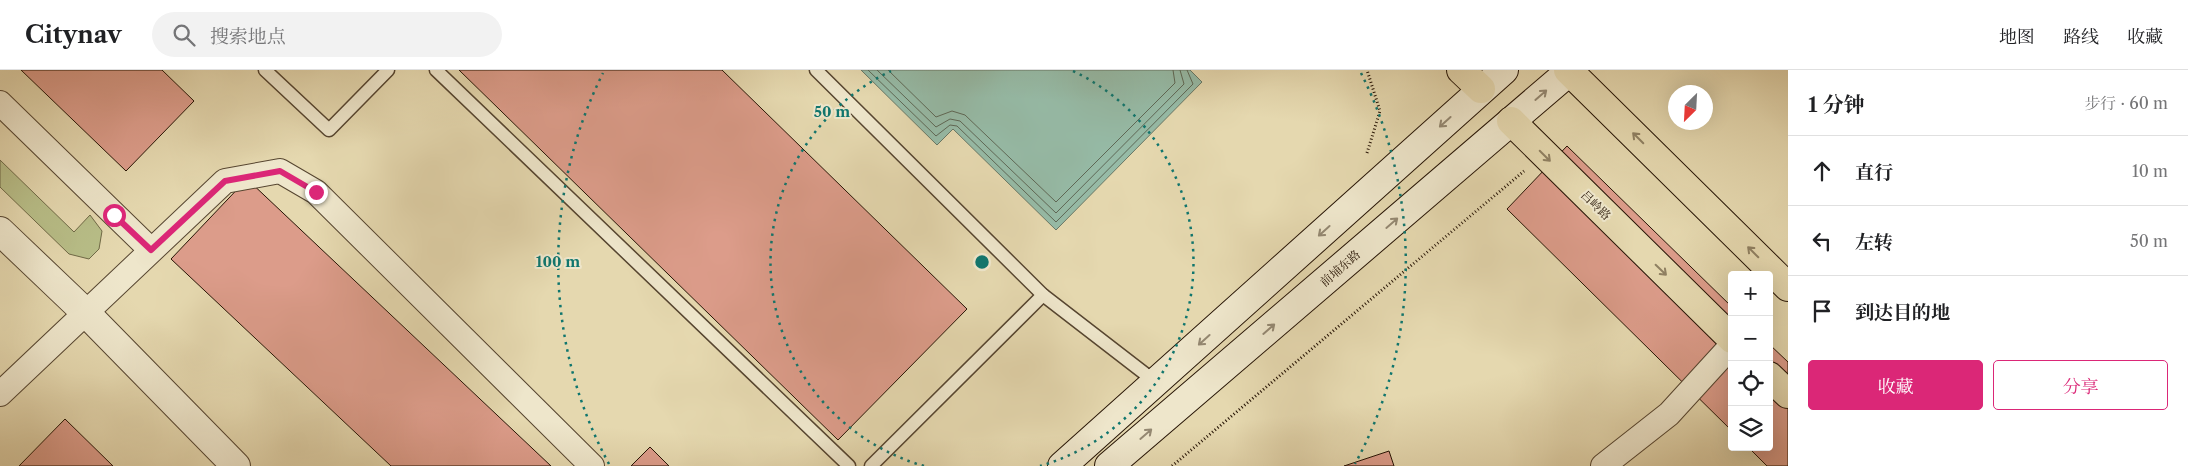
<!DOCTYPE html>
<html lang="zh">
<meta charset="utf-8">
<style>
:root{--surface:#fff;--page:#f2f2f2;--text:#202124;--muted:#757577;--line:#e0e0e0;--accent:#db2777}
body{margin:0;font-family:"Libre Caslon Text","Noto Serif SC",serif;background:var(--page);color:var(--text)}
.controls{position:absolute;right:15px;bottom:15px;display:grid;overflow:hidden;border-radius:5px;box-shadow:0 5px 20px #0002}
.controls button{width:45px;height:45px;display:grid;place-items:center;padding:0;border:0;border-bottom:1px solid var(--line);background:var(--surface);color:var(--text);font:25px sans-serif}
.compass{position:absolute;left:1668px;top:15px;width:45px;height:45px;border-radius:50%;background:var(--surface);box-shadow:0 5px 20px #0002;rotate:204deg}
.stop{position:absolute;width:15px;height:15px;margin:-11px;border:4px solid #db2777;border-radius:50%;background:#fff}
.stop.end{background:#db2777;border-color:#fff;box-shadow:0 1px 5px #0008}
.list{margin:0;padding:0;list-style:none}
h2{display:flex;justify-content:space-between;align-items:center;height:65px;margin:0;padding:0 20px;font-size:21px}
h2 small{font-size:16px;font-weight:400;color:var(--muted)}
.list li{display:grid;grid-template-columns:32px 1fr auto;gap:15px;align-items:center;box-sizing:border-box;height:70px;padding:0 20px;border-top:1px solid var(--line)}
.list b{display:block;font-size:19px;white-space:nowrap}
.list em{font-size:16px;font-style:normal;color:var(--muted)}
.actions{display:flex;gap:10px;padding:15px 20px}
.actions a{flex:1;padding:11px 0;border:1px solid var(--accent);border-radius:5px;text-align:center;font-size:18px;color:var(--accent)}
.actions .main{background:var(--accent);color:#fff}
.icon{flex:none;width:28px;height:28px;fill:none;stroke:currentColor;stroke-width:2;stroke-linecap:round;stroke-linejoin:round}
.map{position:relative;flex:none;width:1788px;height:396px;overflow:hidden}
header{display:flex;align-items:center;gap:30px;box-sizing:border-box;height:70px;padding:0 25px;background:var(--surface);border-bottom:1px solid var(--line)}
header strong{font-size:24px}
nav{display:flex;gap:28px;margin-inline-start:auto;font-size:18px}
.search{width:350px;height:45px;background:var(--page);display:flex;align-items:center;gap:12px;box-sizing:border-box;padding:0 18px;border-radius:28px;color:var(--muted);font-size:19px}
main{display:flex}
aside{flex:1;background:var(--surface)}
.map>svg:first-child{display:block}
</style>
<header>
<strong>Citynav</strong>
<div class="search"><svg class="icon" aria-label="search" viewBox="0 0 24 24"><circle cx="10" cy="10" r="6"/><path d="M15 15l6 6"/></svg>搜索地点</div>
<nav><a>地图</a><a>路线</a><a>收藏</a></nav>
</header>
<main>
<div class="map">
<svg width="1788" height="396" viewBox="0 0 1788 396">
<rect width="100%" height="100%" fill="#e5d8af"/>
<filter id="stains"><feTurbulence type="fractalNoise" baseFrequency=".004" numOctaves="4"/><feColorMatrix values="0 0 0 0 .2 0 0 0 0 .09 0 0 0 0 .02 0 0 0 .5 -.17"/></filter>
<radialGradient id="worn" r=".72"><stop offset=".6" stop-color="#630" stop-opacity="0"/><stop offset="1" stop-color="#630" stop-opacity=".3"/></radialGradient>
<!-- green -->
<path fill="#b8be88" stroke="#6f6946" d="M 0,90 L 74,162 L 90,145 L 102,161 L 99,179 L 89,189 L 69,184 L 0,117 Z"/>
<!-- water -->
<path fill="#96bba7" stroke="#697866" d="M 861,0 L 1190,0 L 1202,12 L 1056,160 L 953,59 L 937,75 Z"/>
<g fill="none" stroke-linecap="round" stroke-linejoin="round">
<!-- shore -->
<g stroke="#5e6856" stroke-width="1">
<path d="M 868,0 L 936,66 L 950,55 L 957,56 L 1056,152 L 1193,14 L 1187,0"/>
<path d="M 877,0 L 936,57 L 950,49 L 960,51 L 1056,143 L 1184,14 L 1180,0"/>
<path d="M 888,0 L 936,47 L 952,41 L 965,45 L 1056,132 L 1175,13 L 1173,0"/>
</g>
</g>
<!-- building -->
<g fill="#dc9c8a" stroke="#261405">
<path d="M 21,0 L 162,0 L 194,31 L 126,101 Z"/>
<path d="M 459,0 L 722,0 L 967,239 L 838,370 Z"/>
<path d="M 1567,76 L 1732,237 L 1732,361 L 1507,139 Z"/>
<path d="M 247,109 L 551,396 L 391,396 L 171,189 Z"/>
<path d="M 1769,274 L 1788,292 L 1788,396 L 1767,396 L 1748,377 L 1769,377 Z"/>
<path d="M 65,349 L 113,396 L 19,396 Z"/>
<path d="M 650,377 L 669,396 L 631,396 Z"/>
<path d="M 1389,381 L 1394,396 L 1344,396 Z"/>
</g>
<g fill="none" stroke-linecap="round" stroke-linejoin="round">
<defs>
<g id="service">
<path d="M 265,0 L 329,60 L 388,0"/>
<path d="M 436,0 L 849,396"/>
<path d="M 816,0 L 1043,225 L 1157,313"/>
<path d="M 871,396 L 1043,225"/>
</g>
<g id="minor">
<path d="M 0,33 L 151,180"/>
<path d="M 0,324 L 225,111 L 280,101 L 316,122 L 592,396"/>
<path d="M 1603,396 L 1669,344 L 1732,275"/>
</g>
<path id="tertiary" d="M 0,161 L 85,242 L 236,396"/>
<g id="secondary">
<path d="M 1062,396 L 1504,0"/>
<path d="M 1109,396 L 1571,0"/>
</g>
<g id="primary">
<path d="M 1461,0 L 1481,19"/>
<path d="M 1568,0 L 1788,217"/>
<path d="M 1511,51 L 1732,269"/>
<path d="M 1769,306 L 1788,324"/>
</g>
</defs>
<!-- service casing -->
<use href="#service" stroke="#564530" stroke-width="15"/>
<!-- minor casing -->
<use href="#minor" stroke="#564530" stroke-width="26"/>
<!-- tertiary casing -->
<use href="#tertiary" stroke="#564530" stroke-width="30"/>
<!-- secondary casing -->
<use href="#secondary" stroke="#261405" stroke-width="30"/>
<!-- primary casing -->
<use href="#primary" stroke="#261405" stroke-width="30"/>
<!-- path -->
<g stroke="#261405" stroke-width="3" stroke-dasharray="1 2.5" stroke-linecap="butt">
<path d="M 1367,83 L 1380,41 L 1367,0"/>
<path d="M 1172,396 L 1524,101"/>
</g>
<!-- service -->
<use href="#service" stroke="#eee6cb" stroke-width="12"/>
<!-- minor -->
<use href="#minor" stroke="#eee6cb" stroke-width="24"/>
<!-- tertiary -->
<use href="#tertiary" stroke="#eee6cb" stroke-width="28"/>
<!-- secondary -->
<use href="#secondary" stroke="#eee6cb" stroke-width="28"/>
<!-- primary -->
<use href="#primary" stroke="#e5d8af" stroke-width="28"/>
</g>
<!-- one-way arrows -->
<defs><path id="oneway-shaft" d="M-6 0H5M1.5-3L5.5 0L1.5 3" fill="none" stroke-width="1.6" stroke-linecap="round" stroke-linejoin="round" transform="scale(1.25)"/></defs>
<g stroke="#948872">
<use href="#oneway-shaft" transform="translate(1541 25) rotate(-41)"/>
<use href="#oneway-shaft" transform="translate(1445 52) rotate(138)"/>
<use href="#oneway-shaft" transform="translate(1392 153) rotate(-41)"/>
<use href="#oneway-shaft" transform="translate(1324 161) rotate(138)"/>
<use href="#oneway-shaft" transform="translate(1269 259) rotate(-41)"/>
<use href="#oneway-shaft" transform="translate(1204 270) rotate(138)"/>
<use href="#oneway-shaft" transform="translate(1146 364) rotate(-41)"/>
</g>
<g stroke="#8f8062">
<use href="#oneway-shaft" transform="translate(1638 68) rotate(-135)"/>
<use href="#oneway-shaft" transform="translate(1545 86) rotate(45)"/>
<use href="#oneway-shaft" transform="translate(1753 182) rotate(-135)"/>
<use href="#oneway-shaft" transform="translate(1661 200) rotate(44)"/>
</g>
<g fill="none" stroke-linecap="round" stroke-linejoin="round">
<!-- route -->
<path stroke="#db2777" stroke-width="6" d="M 114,145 L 151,180 L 225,111 L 280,101 L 316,122"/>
</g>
<!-- distance rings -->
<g fill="none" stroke="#0f766e" stroke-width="2.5" stroke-dasharray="2.5 5">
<path d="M924 396A212 212 0 0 1 891 1M1073 1A212 212 0 0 1 1040 396"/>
<path d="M609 394A424 424 0 0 1 603 3M1361 3A424 424 0 0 1 1355 394"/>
</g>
<g text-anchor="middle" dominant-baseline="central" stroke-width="4" stroke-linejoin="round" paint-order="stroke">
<!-- street labels -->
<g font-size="12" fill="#261405" stroke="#eee6cb">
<text transform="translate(1596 135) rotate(44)">吕岭路</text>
<text transform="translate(1340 198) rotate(-41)">前埔东路</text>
</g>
</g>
<circle cx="982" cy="192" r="8" fill="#0f766e" stroke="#eee6cb" stroke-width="2.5"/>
<g font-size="15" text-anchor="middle" font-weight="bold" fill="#0f766e" stroke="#eee6cb" stroke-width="4" stroke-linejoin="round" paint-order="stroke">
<text x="832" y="47">50 m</text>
<text x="558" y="197">100 m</text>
</g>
<rect width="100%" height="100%" filter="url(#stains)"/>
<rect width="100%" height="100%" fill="url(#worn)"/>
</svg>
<div class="controls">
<button>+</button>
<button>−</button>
<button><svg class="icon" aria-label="locate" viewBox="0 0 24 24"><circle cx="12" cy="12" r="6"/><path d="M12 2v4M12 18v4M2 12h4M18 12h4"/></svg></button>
<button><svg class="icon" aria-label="layers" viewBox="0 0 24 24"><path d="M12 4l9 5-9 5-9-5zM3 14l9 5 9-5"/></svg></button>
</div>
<svg class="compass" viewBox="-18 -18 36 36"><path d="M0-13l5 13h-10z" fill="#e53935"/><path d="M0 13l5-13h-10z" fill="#757577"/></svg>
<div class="stop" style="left:114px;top:145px"></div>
<div class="stop end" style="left:316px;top:122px"></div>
</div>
<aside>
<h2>1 分钟<small>步行 · 60 m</small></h2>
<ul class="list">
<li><svg class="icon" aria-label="ahead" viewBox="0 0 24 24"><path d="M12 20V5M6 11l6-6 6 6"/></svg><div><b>直行</b></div><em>10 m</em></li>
<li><svg class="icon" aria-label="left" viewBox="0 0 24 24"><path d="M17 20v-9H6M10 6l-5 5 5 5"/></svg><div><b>左转</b></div><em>50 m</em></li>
<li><svg class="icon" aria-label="arrive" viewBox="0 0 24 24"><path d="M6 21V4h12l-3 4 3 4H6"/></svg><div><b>到达目的地</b></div></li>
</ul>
<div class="actions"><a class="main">收藏</a><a>分享</a></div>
</aside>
</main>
